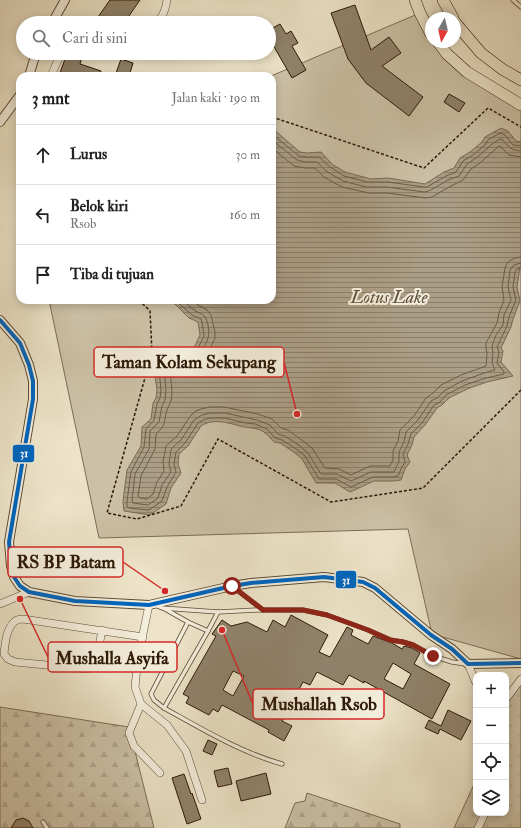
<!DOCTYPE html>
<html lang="id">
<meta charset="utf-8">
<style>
:root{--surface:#fff;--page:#f2f2f2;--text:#222;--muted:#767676;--line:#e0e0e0}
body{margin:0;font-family:"IM FELL Double Pica",serif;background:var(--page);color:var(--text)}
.controls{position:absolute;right:12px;bottom:12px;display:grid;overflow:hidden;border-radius:8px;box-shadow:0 2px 10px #0003}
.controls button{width:36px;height:36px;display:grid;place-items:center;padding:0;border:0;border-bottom:1px solid var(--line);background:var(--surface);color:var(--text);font:20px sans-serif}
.compass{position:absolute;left:425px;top:12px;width:36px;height:36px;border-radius:50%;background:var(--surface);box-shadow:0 2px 10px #0003;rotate:188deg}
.stop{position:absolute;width:12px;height:12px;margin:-9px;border:3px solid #8f2418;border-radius:50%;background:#fff}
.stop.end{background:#8f2418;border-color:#fff;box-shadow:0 1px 4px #0008}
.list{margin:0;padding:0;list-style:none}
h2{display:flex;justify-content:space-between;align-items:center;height:52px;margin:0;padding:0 16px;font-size:17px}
h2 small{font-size:13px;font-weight:400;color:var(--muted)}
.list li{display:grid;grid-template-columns:26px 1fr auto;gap:12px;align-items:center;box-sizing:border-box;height:60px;padding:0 16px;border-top:1px solid var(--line)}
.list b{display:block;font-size:15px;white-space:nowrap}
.list p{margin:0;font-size:13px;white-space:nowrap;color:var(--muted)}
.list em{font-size:13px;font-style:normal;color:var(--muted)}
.icon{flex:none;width:22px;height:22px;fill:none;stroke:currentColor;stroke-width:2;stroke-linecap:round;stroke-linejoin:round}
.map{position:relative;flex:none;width:521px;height:828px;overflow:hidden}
.search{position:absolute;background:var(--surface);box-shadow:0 2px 10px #0003;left:16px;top:16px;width:260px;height:44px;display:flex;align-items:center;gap:10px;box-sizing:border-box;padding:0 14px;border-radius:22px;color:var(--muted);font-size:15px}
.panel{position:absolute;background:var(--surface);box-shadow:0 2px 10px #0003;left:16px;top:72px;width:260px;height:232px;border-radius:12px}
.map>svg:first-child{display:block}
</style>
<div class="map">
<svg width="521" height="828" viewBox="0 0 521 828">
<defs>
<pattern id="grass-tufts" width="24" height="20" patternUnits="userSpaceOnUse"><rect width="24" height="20" fill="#ccc1a7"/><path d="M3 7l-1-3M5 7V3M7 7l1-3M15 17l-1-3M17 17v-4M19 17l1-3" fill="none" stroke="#b0a58e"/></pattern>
<pattern id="forest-firs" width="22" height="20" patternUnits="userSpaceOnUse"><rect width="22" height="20" fill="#ccc1a7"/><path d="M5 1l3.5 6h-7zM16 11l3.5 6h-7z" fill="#b0a58e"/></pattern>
<pattern id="water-rules" width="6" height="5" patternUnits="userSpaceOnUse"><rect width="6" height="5" fill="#ab9e86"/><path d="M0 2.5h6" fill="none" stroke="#8c806c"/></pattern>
</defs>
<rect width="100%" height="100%" fill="#ece3c8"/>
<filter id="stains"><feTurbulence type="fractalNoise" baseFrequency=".005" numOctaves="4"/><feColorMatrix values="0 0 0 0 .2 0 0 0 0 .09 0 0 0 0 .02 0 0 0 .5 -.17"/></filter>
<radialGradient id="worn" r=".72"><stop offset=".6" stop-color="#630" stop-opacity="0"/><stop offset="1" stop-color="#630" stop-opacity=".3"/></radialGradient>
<!-- grass -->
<path fill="url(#grass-tufts)" stroke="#7c6d56" d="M 521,679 L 521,828 L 454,828 L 476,780 L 476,813 L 506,813 L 506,698 Z"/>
<!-- forest -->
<g fill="url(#forest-firs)" stroke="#7c6d56">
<path d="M 0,707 L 129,727 L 154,828 L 0,828 Z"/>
<path d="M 307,793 L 400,824 L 400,828 L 285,828 L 295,803 L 305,801 Z"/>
</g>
<!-- park -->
<path fill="#ccc1a7" stroke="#7c6d56" d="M 420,13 L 431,34 L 431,42 L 438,42 L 447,54 L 521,105 L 521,659 L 432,634 L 408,529 L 99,538 L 49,300 L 272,300 L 272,76 L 271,76 Z"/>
<!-- water -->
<path fill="url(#water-rules)" stroke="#796953" d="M 272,128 L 300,152 L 307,153 L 321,152 L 332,164 L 345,172 L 371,179 L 388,178 L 425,184 L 444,172 L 454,168 L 460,158 L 470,152 L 482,142 L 485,137 L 501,128 L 508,131 L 516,141 L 521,142 L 521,265 L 520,267 L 517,287 L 520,301 L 513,319 L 511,327 L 501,348 L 503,351 L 501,362 L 513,376 L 487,382 L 467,389 L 449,398 L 442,405 L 437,408 L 425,425 L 414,437 L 412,445 L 407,455 L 410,462 L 405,469 L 401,480 L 393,481 L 374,481 L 350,492 L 335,483 L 316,483 L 302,459 L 295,453 L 280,443 L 274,442 C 271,439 268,435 265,433 C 260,428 251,428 244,427 C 231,424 214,417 201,426 L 188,446 L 179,454 L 178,464 L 181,473 L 171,488 L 166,504 L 150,515 L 124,511 L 123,501 L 127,470 L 141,446 L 142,427 L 151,419 L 153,403 L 156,398 L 157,390 L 154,368 L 162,360 L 162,358 L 173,354 L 187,356 L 195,346 L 200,335 L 198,322 L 189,318 L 175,304 L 166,300 L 272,300 Z"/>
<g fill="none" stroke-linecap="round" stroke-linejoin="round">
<!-- shore -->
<g stroke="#6c5c46" stroke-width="1">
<path d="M 272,134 L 299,156 L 307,157 L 319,157 L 330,167 L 344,176 L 367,182 L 388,182 L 424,187 L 427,187 L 446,176 L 456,172 L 463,161 L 473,155 L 485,145 L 488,140 L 500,133 L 505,135 L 513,145 L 521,146"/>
<path d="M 272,140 L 297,160 L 306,162 L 317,162 L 326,171 L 343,181 L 366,187 L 387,187 L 424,192 L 429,191 L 448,180 L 459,176 L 467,164 L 476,158 L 488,148 L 492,144 L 500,139 L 502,139 C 509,147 510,150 521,151"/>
<path d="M 272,148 L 294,166 L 305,168 L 315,168 L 324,177 L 342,187 L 369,193 L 387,193 L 426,198 L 432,197 L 451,186 L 463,180 L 471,169 L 480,163 L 499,146 L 501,147 L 509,155 L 521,157"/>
<path d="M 175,300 L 192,315 L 201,319 L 202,322 L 204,336 L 198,348 L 190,358 L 186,360 L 173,358 L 167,360 L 159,369 L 161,390 L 160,398 L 157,404 L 154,420 L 146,429 L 144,447 L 131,472 L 127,501 L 127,506 L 129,508 L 149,510 L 162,501 L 167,487 L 176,472 L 174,464 L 176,452 L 185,443 L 198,423 L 203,420 L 210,418 L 225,418 L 246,423 L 255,424 L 267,429 L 275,438 L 282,440 L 298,450 L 305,456 L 319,479 L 336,479 L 351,487 L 373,477 L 393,477 L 398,476 L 402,467 L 405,462 L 403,454 L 408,444 L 411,434 L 422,423 L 434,405 L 440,402 L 446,395 L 465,385 L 486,378 L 504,374 L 504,372 L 497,363 L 499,352 L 497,347 L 507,326 L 509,317 L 516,300 L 513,287 L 515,272 L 517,269 L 521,268"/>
<path d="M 183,300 C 187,303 190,308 194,310 C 198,313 202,313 205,317 C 208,321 210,333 208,338 C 206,345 196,363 189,365 C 176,368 177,357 164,371 L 166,390 L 165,400 L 162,406 L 159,422 L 150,431 L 149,449 L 135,474 L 132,501 L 133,503 L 148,505 L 158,498 L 162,485 L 171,472 L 169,464 L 171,450 L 173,447 L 181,440 L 194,420 L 202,415 L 210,413 L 225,413 L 257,420 L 270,425 L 278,434 L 285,436 L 300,446 L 308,453 L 321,474 L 337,474 L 351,481 L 371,472 L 394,472 L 399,461 L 399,452 L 404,442 L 406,432 L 418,420 L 431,401 L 437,398 L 444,391 L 462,381 L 484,373 L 495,370 L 492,363 L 493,353 L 492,346 L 496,335 L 503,325 L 504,315 L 511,300 L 508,287 L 510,270 L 514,265 L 521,263"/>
<path d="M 192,300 L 198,305 L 207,310 L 211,315 L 215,332 L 215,338 L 208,353 L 196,367 L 188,371 L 174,370 L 170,373 C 171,383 173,391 171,401 C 170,404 168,407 167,410 C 163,424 167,423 156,434 L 155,449 L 141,476 L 138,496 L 140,498 L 147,499 L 153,494 L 157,482 L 164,471 L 163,462 L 166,446 L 177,436 L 191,415 L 196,411 L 201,409 L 210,407 L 224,407 L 258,414 L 272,419 L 281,428 L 288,430 L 303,441 L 312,448 L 325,468 L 339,469 L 351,475 L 370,466 L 390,466 L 393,460 L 393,451 L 398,441 L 400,430 L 414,416 L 426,398 L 433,393 L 441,385 L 461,375 L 486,366 L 487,354 L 486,348 L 486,343 L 497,323 L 499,313 L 504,300 L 502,287 L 505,268 L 507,263 L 511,260 L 515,258 L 521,257"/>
</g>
</g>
<!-- building -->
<g fill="#90826b" stroke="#2d1906" fill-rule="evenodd">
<path d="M 110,0 L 140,0 L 124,23 L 107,23 L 98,17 Z"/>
<path d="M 355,5 L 371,50 L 389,37 L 401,53 L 382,66 L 423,97 L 409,116 L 366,83 L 348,59 L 331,13 Z"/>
<path d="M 280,24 L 286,34 L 291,31 L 298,43 L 292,46 L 306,70 L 292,78 L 269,38 L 269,30 Z"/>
<path d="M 67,53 L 83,53 L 80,64 L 101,71 L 99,76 L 59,76 Z"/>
<path d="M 121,59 L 133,63 L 129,76 L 115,76 Z"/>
<path d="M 449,94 L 465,103 L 459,112 L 444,102 Z"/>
<path d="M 291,615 L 328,635 L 319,652 L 330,657 L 347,627 L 353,630 L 351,635 L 368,644 L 373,636 L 392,643 L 402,649 L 404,646 L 412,648 L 420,653 L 414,664 L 450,684 L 432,719 L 364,681 L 364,683 L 349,675 L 343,685 L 317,672 L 310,685 L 303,682 L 282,721 L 292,726 L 284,741 L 268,732 L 269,730 L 222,705 L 218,712 L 213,709 L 209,715 L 186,703 L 189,697 L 183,694 L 216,636 L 212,634 L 222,620 L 231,626 L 247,622 L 267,632 L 273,620 L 285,627 ZM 393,663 L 411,674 L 403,689 L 384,679 ZM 233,671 L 244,676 L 233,696 L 223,690 Z"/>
<path d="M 448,710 L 471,721 L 461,740 L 440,729 L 438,734 L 425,728 L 429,720 L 441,726 Z"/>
<path d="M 208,740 L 217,744 L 212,755 L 203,751 Z"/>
<path d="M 228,768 L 232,784 L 218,787 L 214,771 Z"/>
<path d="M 266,773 L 271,794 L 241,801 L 236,781 Z"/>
<path d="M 184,774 L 191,794 L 192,793 L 201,819 L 187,824 L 172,778 Z"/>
<path d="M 23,818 L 29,821 L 33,828 L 11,828 L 16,820 Z"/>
</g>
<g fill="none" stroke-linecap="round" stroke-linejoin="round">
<defs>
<g id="service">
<path d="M 513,0 L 521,7"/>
<path d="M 233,587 L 263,610"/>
<path d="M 155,605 L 162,608 L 218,612 L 257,610 L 303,610 L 327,615 L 368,630 L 391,640 L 403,642 L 413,645 L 433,656 L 452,662 L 466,664"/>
<path d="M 165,609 L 188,622 L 208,631"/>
<path d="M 188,622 L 151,694 L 154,700 L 164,708 C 202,729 240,752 282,764"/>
<path d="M 164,708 L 208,631 L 218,612"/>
<path d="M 43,822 L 47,828"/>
</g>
<g id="minor">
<path d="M 55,19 L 62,23"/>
<path d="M 157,23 C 163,16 166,9 167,0"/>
<path d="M 51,76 L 61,53"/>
<path d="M 0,604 L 29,592"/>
<path d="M 149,605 L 138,658 L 135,687 L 141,704 L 167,725 L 186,751 L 202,800"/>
<path d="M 102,630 L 96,662 L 94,666 L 87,669 L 15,662 L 8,659 L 4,654 C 5,644 6,630 14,622 C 16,620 20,619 23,619 L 143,637"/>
<path d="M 468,664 L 476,683"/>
<path d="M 506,699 L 521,679"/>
<path d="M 141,704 L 129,733 L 134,746 L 160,773"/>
<path d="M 478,828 L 485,813"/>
</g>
<g id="tertiary">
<path d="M 52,23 L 65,0"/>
<path d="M 29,76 L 36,53"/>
<path d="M 0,122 L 20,95"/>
<path d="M 0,320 L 20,343 L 29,365 L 33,381 L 33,399 L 9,542 L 11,566 L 14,577 L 20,586 L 29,592 L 75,601 L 149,605 L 232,586 L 251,583 L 324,577 L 348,580 L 363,582 L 375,588 L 431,635 L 452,649 L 468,664 L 521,663"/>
</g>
<g id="trunk">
<path d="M 415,0 L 420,13 L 431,34"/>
<path d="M 443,0 L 453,18"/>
<path d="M 455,22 L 458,26 L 481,53 L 502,69 L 521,80"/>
<path d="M 438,42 L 447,54 L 467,72 L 521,105"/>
</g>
</defs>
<!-- service casing -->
<use href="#service" stroke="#5d4c36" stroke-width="5"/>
<!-- minor casing -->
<use href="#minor" stroke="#5d4c36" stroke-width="8"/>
<!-- tertiary casing -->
<use href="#tertiary" stroke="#5d4c36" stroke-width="10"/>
<!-- trunk casing -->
<use href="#trunk" stroke="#2d1906" stroke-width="12"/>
<!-- path -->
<g stroke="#2d1906" stroke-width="1.5" stroke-dasharray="3 2" stroke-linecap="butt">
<path d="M 272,117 L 424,168 L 488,108 L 521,127"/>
<path d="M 139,300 L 150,311 L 152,353 L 107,513 L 137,519 L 181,506 L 218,439 L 331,502 L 423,488 L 521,390"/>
</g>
<!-- service -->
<use href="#service" stroke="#f3eddb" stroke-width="3.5"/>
<!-- minor -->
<use href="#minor" stroke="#f3eddb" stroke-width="7"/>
<!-- tertiary -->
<use href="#tertiary" stroke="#f3eddb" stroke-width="8"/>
<!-- trunk -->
<use href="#trunk" stroke="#ece3c8" stroke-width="11"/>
<defs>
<path id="bus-1" d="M 0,320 L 20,343 L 29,365 L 33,381 L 33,399 L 9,542 L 11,566 L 14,577 L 20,586 L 29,592 L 75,601 L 149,605 L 232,586 L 251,583 L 324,577 L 348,580 L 363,582 L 375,588 L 431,635 L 452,649 L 468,664 L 521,663"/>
</defs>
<!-- bus-1 casing -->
<use href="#bus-1" stroke="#f3eddb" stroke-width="7"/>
<!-- bus-1 -->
<use href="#bus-1" stroke="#0065bd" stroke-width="4"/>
</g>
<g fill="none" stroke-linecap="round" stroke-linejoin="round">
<!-- route -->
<path stroke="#8f2418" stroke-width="5" d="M 232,586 L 263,610 L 303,610 L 327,615 L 368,630 L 390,640 L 403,642 L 413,645 L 433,656"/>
</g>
<g text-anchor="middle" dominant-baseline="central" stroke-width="4" stroke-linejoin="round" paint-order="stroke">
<!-- water labels -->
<g font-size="18" font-style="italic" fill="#5f4e39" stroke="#f3eddb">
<text x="389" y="297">Lotus Lake</text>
</g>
</g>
<!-- callouts -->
<path fill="none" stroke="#d62828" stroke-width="1.5" d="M297 414L284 362M165 591L123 562M20 599L48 657M222 630L253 704"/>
<g fill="#d62828" stroke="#f3eddb" stroke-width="1.5">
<circle cx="297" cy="414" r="4"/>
<circle cx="165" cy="591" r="4"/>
<circle cx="20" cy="599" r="4"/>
<circle cx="222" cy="630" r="4"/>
</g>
<g fill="#f3eddb" stroke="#d62828" stroke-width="1.5">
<rect x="94" y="347" width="190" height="30" rx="4"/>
<rect x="8" y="547" width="115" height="30" rx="4"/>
<rect x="48" y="642" width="129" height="30" rx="4"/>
<rect x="253" y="689" width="131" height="30" rx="4"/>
</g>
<g font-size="18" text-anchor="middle" font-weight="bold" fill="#2d1906">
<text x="189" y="368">Taman Kolam Sekupang</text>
<text x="66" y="568">RS BP Batam</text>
<text x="112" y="664">Mushalla Asyifa</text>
<text x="319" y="710">Mushallah Rsob</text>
</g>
<g stroke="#f3eddb" stroke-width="1.5">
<rect x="12" y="444" width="23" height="19" rx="4" fill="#0065bd"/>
<rect x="335" y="570" width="22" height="19" rx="4" fill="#0065bd"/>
</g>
<g font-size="11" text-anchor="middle" font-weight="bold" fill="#fff">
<text x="24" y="457">31</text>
<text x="346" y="584">31</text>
</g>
<rect width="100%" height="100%" filter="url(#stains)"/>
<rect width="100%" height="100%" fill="url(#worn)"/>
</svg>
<div class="controls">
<button>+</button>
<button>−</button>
<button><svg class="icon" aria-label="locate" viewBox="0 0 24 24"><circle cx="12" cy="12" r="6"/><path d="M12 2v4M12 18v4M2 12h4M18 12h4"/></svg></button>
<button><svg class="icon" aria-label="layers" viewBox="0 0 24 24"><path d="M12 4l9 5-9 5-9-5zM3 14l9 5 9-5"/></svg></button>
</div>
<svg class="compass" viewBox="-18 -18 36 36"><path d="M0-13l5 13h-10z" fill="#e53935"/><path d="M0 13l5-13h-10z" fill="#767676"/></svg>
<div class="stop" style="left:232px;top:586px"></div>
<div class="stop end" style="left:433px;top:656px"></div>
<div class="search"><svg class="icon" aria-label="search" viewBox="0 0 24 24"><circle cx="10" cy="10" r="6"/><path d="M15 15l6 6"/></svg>Cari di sini</div>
<section class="panel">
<h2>3 mnt<small>Jalan kaki · 190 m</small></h2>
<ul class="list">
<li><svg class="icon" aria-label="ahead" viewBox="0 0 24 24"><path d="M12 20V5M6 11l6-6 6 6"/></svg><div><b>Lurus</b></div><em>30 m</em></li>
<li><svg class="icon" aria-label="left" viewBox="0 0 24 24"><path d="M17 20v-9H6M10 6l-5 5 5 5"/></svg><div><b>Belok kiri</b><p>Rsob</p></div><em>160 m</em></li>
<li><svg class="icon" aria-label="arrive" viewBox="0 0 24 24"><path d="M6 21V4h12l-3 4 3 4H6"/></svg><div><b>Tiba di tujuan</b></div></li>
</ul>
</section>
</div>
